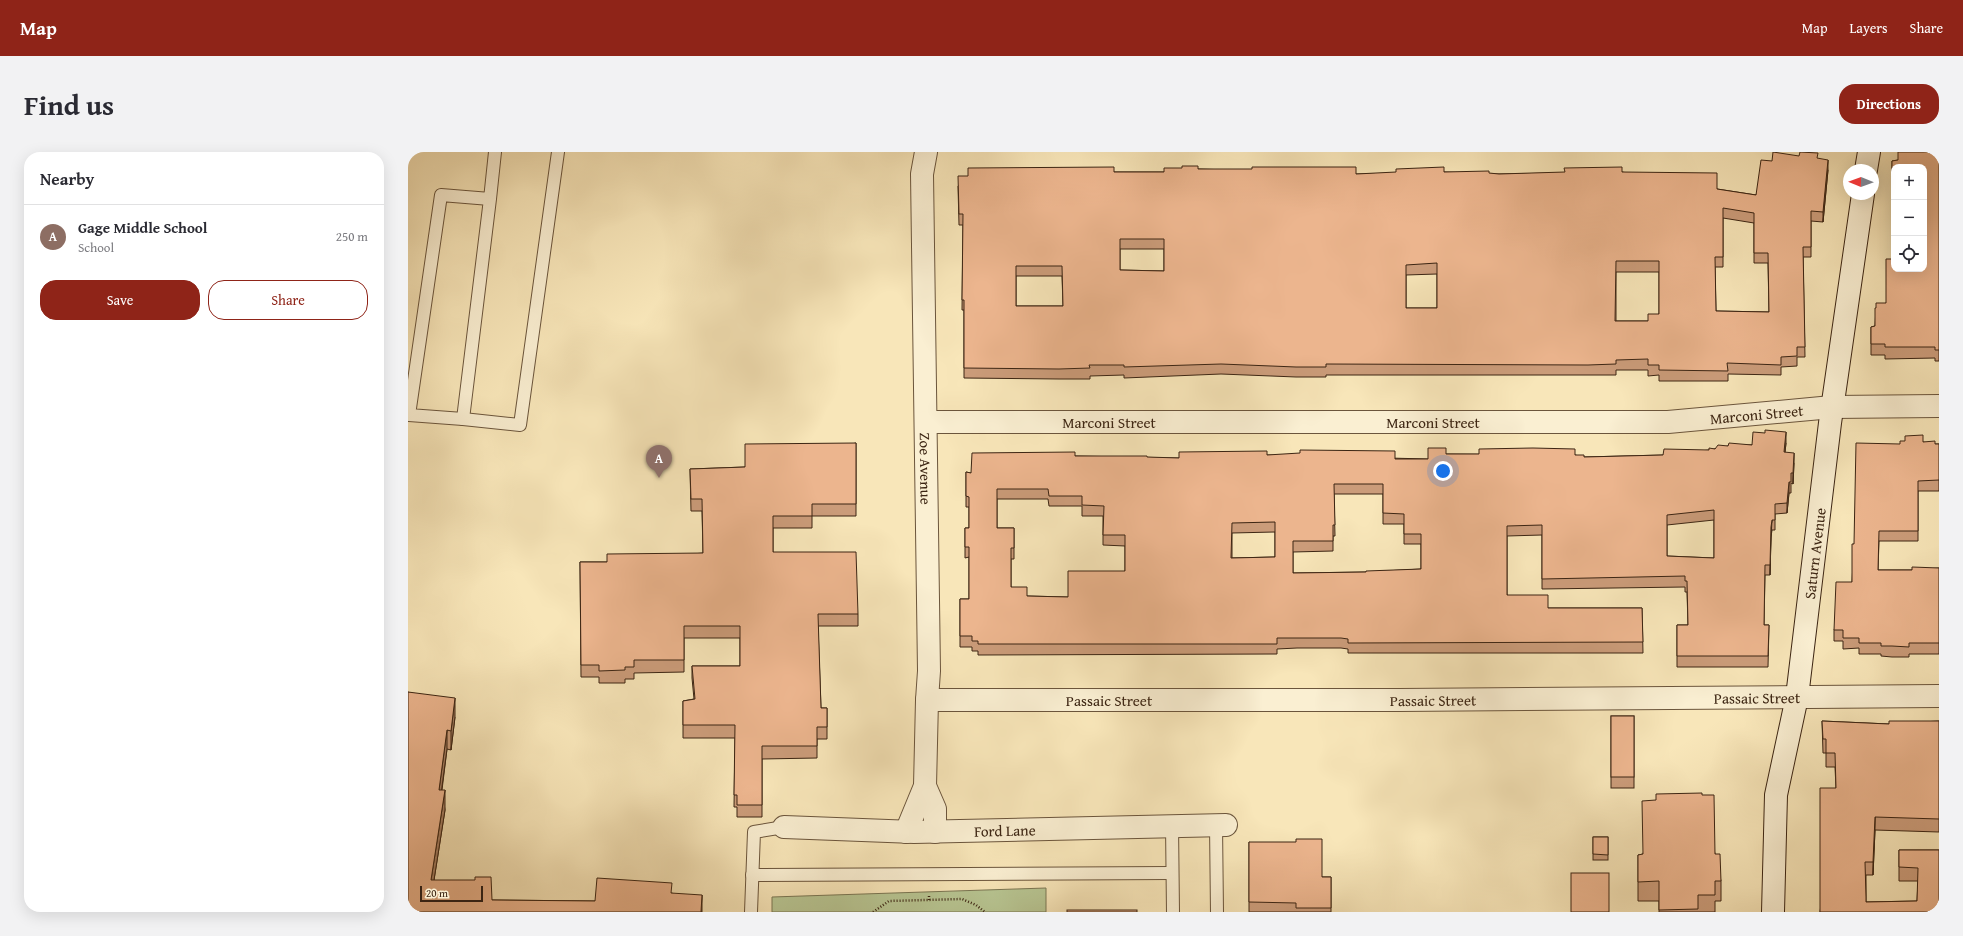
<!DOCTYPE html>
<meta charset="utf-8">
<style>
:root{--surface:#fff;--page:#f2f2f3;--text:#2b2b33;--muted:#7c7c81;--line:#e1e1e2;--accent:#8f2418}
body{margin:0;font-family:"Gentium Book Plus",serif;background:var(--page);color:var(--text)}
.controls{position:absolute;right:12px;top:12px;display:grid;overflow:hidden;border-radius:8px;box-shadow:0 4px 16px #0002}
.controls button{width:36px;height:36px;display:grid;place-items:center;padding:0;border:0;border-bottom:1px solid var(--line);background:var(--surface);color:var(--text);font:20px sans-serif}
.compass{position:absolute;left:1435px;top:12px;width:36px;height:36px;border-radius:50%;background:var(--surface);box-shadow:0 4px 16px #0002;rotate:271deg}
.scale{position:absolute;left:12px;bottom:10px;width:63px;box-sizing:border-box;padding-left:4px;border:2px solid #3c2513;border-top:0;font-size:11px;line-height:14px;white-space:nowrap;color:#3c2513;-webkit-text-stroke:3px #faefd2;paint-order:stroke}
.you{position:absolute;left:1035px;top:319px;width:14px;height:14px;margin:-10px;border:3px solid #fff;border-radius:50%;background:#1a73e8;box-shadow:0 0 0 6px #1a73e833}
.badge{display:grid;place-items:center;width:26px;height:26px;border-radius:50%;background:var(--accent);color:#fff;font-size:13px;font-weight:700}
.pin{position:absolute;translate:-50% -33px;filter:drop-shadow(0 1px 2px #0008)}
.pin::after{content:'';position:absolute;top:21px;width:14px;height:12px;background:inherit;clip-path:polygon(0 0,100% 0,50% 100%)}
.list{margin:0;padding:0;list-style:none}
h2{display:flex;justify-content:space-between;align-items:center;height:52px;margin:0;padding:0 16px;font-size:17px}
h2 small{font-size:13px;font-weight:400;color:var(--muted)}
.list li{display:grid;grid-template-columns:26px 1fr auto;gap:12px;align-items:center;box-sizing:border-box;height:64px;padding:0 16px;border-top:1px solid var(--line)}
.list b{display:block;font-size:15px;white-space:nowrap}
.list p{margin:0;font-size:13px;white-space:nowrap;color:var(--muted)}
.list em{font-size:13px;font-style:normal;color:var(--muted)}
.actions{display:flex;gap:8px;padding:12px 16px}
.actions a{flex:1;padding:9px 0;border:1px solid var(--accent);border-radius:16px;text-align:center;font-size:14px;color:var(--accent)}
.actions .main{background:var(--accent);color:#fff}
.icon{flex:none;width:22px;height:22px;fill:none;stroke:currentColor;stroke-width:2;stroke-linecap:round;stroke-linejoin:round}
.map{position:relative;flex:none;width:1531px;height:760px;overflow:hidden;border-radius:16px}
header{display:flex;align-items:center;gap:24px;box-sizing:border-box;height:56px;padding:0 20px;background:var(--accent);color:#fff}
header strong{font-size:19px}
nav{display:flex;gap:22px;margin-inline-start:auto;font-size:14px}
.intro{display:flex;align-items:center;justify-content:space-between;box-sizing:border-box;height:96px;padding:0 24px}
h1{margin:0;font-size:28px}
.button{padding:10px 18px;border-radius:16px;background:var(--accent);color:#fff;font-size:14px;font-weight:700}
main{display:flex;gap:24px;padding:0 24px}
aside{flex:1;background:var(--surface);border-radius:16px;box-shadow:0 4px 16px #0002}
.map>svg:first-child{display:block}
</style>
<header>
<strong>Map</strong>
<nav><a>Map</a><a>Layers</a><a>Share</a></nav>
</header>
<div class="intro"><h1>Find us</h1><a class="button">Directions</a></div>
<main>
<aside>
<h2>Nearby<small></small></h2>
<ul class="list">
<li><span class="badge" style="background:#8d6e63">A</span><div><b>Gage Middle School</b><p>School</p></div><em>250 m</em></li>
</ul>
<div class="actions"><a class="main">Save</a><a>Share</a></div>
</aside>
<div class="map">
<svg width="1531" height="760" viewBox="0 0 1531 760">
<rect width="100%" height="100%" fill="#f8e6b9"/>
<filter id="stains"><feTurbulence type="fractalNoise" baseFrequency=".005" numOctaves="4"/><feColorMatrix values="0 0 0 0 .2 0 0 0 0 .09 0 0 0 0 .02 0 0 0 .5 -.17"/></filter>
<radialGradient id="worn" r=".72"><stop offset=".6" stop-color="#630" stop-opacity="0"/><stop offset="1" stop-color="#630" stop-opacity=".3"/></radialGradient>
<!-- green -->
<path fill="#b8c693" stroke="#7a7653" d="M 638,736 L 638,760 L 364,760 L 364,745 Z"/>
<g fill="none" stroke-linecap="round" stroke-linejoin="round">
<defs>
<g id="lane">
<path d="M 82,47 L 33,43 L 1,263 L 55,267 L 82,47 L 87,0"/>
<path d="M 55,267 L 112,273 L 150,0"/>
<path d="M 764,673 L 765,760"/>
<path d="M 808,673 L 809,760"/>
<path d="M 344,723 L 764,721"/>
<path d="M 343,760 L 346,680 L 376,675"/>
</g>
<g id="street">
<path id="s1" d="M 518,0 L 514,22 L 521,519 L 519,548 L 517,634 L 527,657 L 527,680"/>
<path id="s2" d="M 519,270 L 1260,270 L 1424,255 L 1531,254"/>
<path id="s3" d="M 519,548 L 992,548 L 1531,544"/>
<path id="s4" d="M 376,675 L 506,680 L 818,673"/>
<path d="M 498,680 L 517,634"/>
</g>
<g id="secondary">
<path d="M 1458,18 L 1461,0"/>
<path id="s5" d="M 1365,760 L 1368,643 L 1389,545 L 1422,271 L 1455,42"/>
</g>
</defs>
<!-- lane casing -->
<use href="#lane" stroke="#6b553c" stroke-width="14"/>
<!-- street casing -->
<use href="#street" stroke="#6b553c" stroke-width="24"/>
<!-- secondary casing -->
<use href="#secondary" stroke="#3c2513" stroke-width="24"/>
<!-- path -->
<g stroke="#3c2513" stroke-width="2.5" stroke-dasharray="1 2" stroke-linecap="butt">
<path d="M 521,744 L 521,748"/>
<path d="M 465,760 L 481,749 L 554,747 L 568,753 L 577,760"/>
</g>
<!-- lane -->
<use href="#lane" stroke="#faefd2" stroke-width="12"/>
<!-- street -->
<use href="#street" stroke="#faefd2" stroke-width="22"/>
<!-- secondary -->
<use href="#secondary" stroke="#faefd2" stroke-width="22"/>
</g>
<!-- wall -->
<g fill="#cb9c7a" stroke="#3c2513" fill-rule="evenodd">
<path d="M 1531,0 L 1531,209 L 1527,209 L 1527,206 L 1477,207 L 1477,203 L 1463,203 L 1463,175 L 1467,174 L 1468,156 L 1478,151 L 1516,117 L 1516,15 L 1486,15 L 1486,72 L 1484,72 L 1484,9 L 1490,8 Z"/>
<path d="M 1410,7 L 1420,18 L 1415,70 L 1403,69 L 1403,105 L 1395,105 L 1397,205 L 1389,205 L 1389,214 L 1373,215 L 1373,223 L 1320,222 L 1320,229 L 1251,229 L 1251,223 L 1240,224 L 1240,218 L 1208,218 L 1208,223 L 918,223 L 918,225 L 888,225 L 813,222 L 716,226 L 716,223 L 682,224 L 682,227 L 651,227 L 556,226 L 556,158 L 554,158 L 555,73 L 551,73 L 550,34 L 560,24 L 706,20 L 756,20 L 790,17 L 948,22 L 1036,20 L 1091,22 L 1214,20 L 1309,37 L 1348,43 L 1364,9 ZM 1315,66 L 1346,71 L 1346,111 L 1360,111 L 1361,160 L 1308,159 L 1307,115 L 1315,115 ZM 712,97 L 756,97 L 756,119 L 712,118 ZM 1208,120 L 1251,120 L 1251,162 L 1240,169 L 1208,169 ZM 1029,122 L 1029,156 L 998,156 L 998,123 ZM 608,124 L 654,124 L 655,154 L 608,154 Z"/>
<path d="M 1515,290 L 1527,292 L 1531,292 L 1531,339 L 1510,339 L 1510,389 L 1471,389 L 1470,418 L 1504,418 L 1531,416 L 1531,502 L 1501,502 L 1501,505 L 1484,505 L 1473,504 L 1473,502 L 1451,502 L 1451,496 L 1435,497 L 1435,489 L 1426,489 L 1426,478 L 1444,430 L 1446,392 L 1492,292 Z"/>
<path d="M 448,291 L 448,364 L 404,364 L 404,376 L 365,376 L 365,400 L 450,462 L 450,474 L 410,474 L 413,556 L 419,556 L 419,587 L 409,587 L 409,606 L 354,607 L 354,665 L 329,665 L 329,655 L 326,655 L 327,586 L 275,586 L 275,549 L 286,547 L 284,526 L 284,514 L 332,514 L 332,486 L 276,486 L 276,520 L 226,521 L 226,527 L 217,527 L 217,531 L 191,531 L 191,525 L 173,525 L 172,410 L 199,410 L 295,401 L 294,359 L 283,359 L 282,317 L 337,315 Z"/>
<path d="M 1378,291 L 1377,300 L 1386,311 L 1385,332 L 1383,331 L 1383,341 L 1381,341 L 1379,361 L 1367,362 L 1367,378 L 1364,378 L 1363,385 L 1362,423 L 1357,423 L 1356,473 L 1361,473 L 1360,515 L 1269,515 L 1269,473 L 1280,473 L 1279,440 L 1277,440 L 1277,435 L 1134,437 L 1134,383 L 1099,384 L 1099,443 L 1140,456 L 1234,456 L 1235,501 L 940,501 L 940,497 L 933,496 L 889,496 L 869,497 L 869,502 L 570,503 L 570,499 L 564,499 L 564,495 L 552,495 L 552,447 L 561,447 L 561,405 L 557,406 L 557,376 L 561,376 L 561,355 L 558,355 L 558,320 L 563,321 L 667,304 L 771,306 L 859,303 L 1020,307 L 1038,302 L 1167,303 L 1176,305 L 1255,303 L 1301,298 L 1320,294 ZM 926,342 L 975,342 L 975,372 L 996,372 L 996,392 L 1013,392 L 1013,417 L 958,420 L 885,421 L 885,400 L 925,399 L 925,384 L 927,384 ZM 589,347 L 640,347 L 641,354 L 674,354 L 674,364 L 695,364 L 695,393 L 717,394 L 717,419 L 660,445 L 619,444 L 603,435 L 603,407 L 606,407 L 606,376 L 589,376 ZM 1306,368 L 1306,406 L 1259,404 L 1259,373 ZM 867,380 L 867,405 L 824,406 L 824,381 Z"/>
<path d="M 0,540 L 47,565 L 43,598 L 39,597 L 34,638 L 37,658 L 26,728 L 84,748 L 187,749 L 264,741 L 294,760 L 0,760 Z"/>
<rect x="1203" y="564" width="23" height="72"/>
<path d="M 1414,569 L 1481,572 L 1531,569 L 1531,680 L 1467,678 L 1465,723 L 1458,723 L 1458,750 L 1509,749 L 1510,729 L 1491,729 L 1491,698 L 1531,698 L 1531,760 L 1412,760 L 1428,636 L 1427,615 L 1418,615 L 1418,601 L 1415,601 Z"/>
<path d="M 1294,643 L 1313,729 L 1313,749 L 1307,749 L 1307,760 L 1251,760 L 1251,749 L 1230,749 L 1230,703 L 1235,702 L 1248,648 Z"/>
<rect x="1185" y="685" width="15" height="23"/>
<path d="M 841,690 L 914,725 L 923,725 L 923,760 L 841,760 Z"/>
</g>
<!-- shaded-wall -->
<g fill="#a57f63" stroke="#3c2513">
<path d="M 1420,8 L 1420,18 L 1415,70 L 1415,60 Z"/>
<path d="M 1378,280 L 1378,291 L 1376,310 L 1376,300 Z"/>
<path d="M 1386,301 L 1386,311 L 1385,332 L 1385,321 Z"/>
<path d="M 1381,330 L 1381,341 L 1379,361 L 1379,351 Z"/>
<path d="M 1364,368 L 1363,385 L 1362,423 L 1363,375 Z"/>
<path d="M 47,546 L 47,565 L 43,598 L 43,579 Z"/>
<path d="M 39,578 L 39,597 L 31,657 L 31,638 Z"/>
<path d="M 37,638 L 37,658 L 23,747 L 23,728 Z"/>
<path d="M 1467,665 L 1467,678 L 1465,723 L 1465,710 Z"/>
<path d="M 294,743 L 294,760 L 293,760 Z"/>
</g>
<!-- building -->
<g fill="#ecb58e" stroke="#3c2513" fill-rule="evenodd">
<path d="M 1365,0 L 1391,4 L 1392,0 L 1410,1 L 1409,6 L 1420,8 L 1415,60 L 1403,59 L 1403,95 L 1395,95 L 1397,195 L 1389,195 L 1389,204 L 1373,205 L 1373,213 L 1319,211 L 1320,219 L 1251,218 L 1251,213 L 1240,213 L 1240,207 L 1208,208 L 1208,212 L 1180,213 L 918,212 L 918,215 L 888,215 L 813,212 L 716,215 L 716,213 L 681,213 L 682,216 L 651,217 L 556,216 L 556,148 L 554,148 L 555,62 L 551,62 L 550,24 L 560,24 L 560,16 L 706,15 L 706,20 L 756,20 L 756,16 L 774,16 L 774,14 L 790,14 L 790,17 L 844,17 L 844,15 L 948,15 L 948,22 L 988,20 L 988,17 L 1036,15 L 1036,20 L 1081,19 L 1081,21 L 1091,22 L 1157,20 L 1156,16 L 1214,15 L 1214,20 L 1309,21 L 1309,37 L 1348,43 L 1353,8 L 1364,9 ZM 1315,56 L 1346,61 L 1346,101 L 1360,101 L 1361,160 L 1308,159 L 1307,105 L 1315,105 ZM 712,87 L 756,87 L 756,119 L 712,118 ZM 1208,109 L 1251,109 L 1251,162 L 1240,162 L 1240,169 L 1207,169 ZM 1029,111 L 1029,156 L 998,156 L 998,113 ZM 608,114 L 654,114 L 655,154 L 608,154 Z"/>
<path d="M 1490,0 L 1531,0 L 1531,198 L 1527,198 L 1527,195 L 1477,195 L 1477,192 L 1463,192 L 1463,175 L 1467,174 L 1467,156 L 1468,156 L 1468,151 L 1478,151 L 1478,107 L 1486,107 L 1486,117 L 1516,117 L 1516,15 L 1486,15 L 1486,61 L 1484,61 L 1484,9 L 1490,8 Z"/>
<path d="M 1357,278 L 1378,280 L 1376,300 L 1386,301 L 1385,321 L 1383,321 L 1383,330 L 1381,330 L 1379,351 L 1367,352 L 1367,368 L 1364,368 L 1363,375 L 1362,413 L 1357,413 L 1356,473 L 1361,473 L 1360,504 L 1269,504 L 1269,473 L 1280,473 L 1279,429 L 1277,429 L 1277,424 L 1134,427 L 1134,373 L 1099,374 L 1099,443 L 1140,443 L 1140,456 L 1234,456 L 1235,490 L 940,491 L 940,487 L 933,486 L 869,486 L 869,492 L 570,492 L 570,489 L 564,489 L 564,484 L 552,484 L 552,447 L 561,447 L 561,395 L 557,395 L 557,376 L 561,376 L 561,345 L 558,344 L 558,320 L 563,321 L 564,301 L 667,300 L 667,304 L 739,304 L 739,305 L 771,306 L 771,300 L 859,299 L 859,303 L 892,301 L 892,298 L 987,299 L 987,307 L 1020,307 L 1020,296 L 1038,296 L 1038,302 L 1071,302 L 1071,297 L 1125,296 L 1167,297 L 1167,303 L 1176,303 L 1176,305 L 1255,303 L 1256,297 L 1301,298 L 1301,296 L 1307,297 L 1310,293 L 1320,294 L 1321,291 L 1344,293 L 1345,280 L 1357,281 ZM 926,332 L 975,332 L 975,361 L 996,362 L 996,382 L 1013,382 L 1013,417 L 958,419 L 958,420 L 885,421 L 885,389 L 925,389 L 925,373 L 927,373 ZM 589,337 L 640,337 L 641,344 L 674,344 L 674,353 L 696,354 L 695,383 L 717,383 L 717,419 L 660,419 L 660,445 L 619,444 L 619,435 L 603,435 L 603,396 L 606,396 L 606,376 L 589,376 ZM 1306,358 L 1306,406 L 1259,404 L 1259,363 ZM 867,370 L 867,405 L 823,406 L 824,371 Z"/>
<path d="M 1515,283 L 1515,290 L 1527,289 L 1527,292 L 1531,292 L 1531,328 L 1510,329 L 1510,379 L 1471,379 L 1470,418 L 1504,418 L 1504,415 L 1531,416 L 1531,491 L 1501,491 L 1501,495 L 1484,494 L 1473,494 L 1473,491 L 1451,491 L 1451,486 L 1435,486 L 1435,478 L 1426,478 L 1428,430 L 1444,430 L 1444,392 L 1446,392 L 1448,291 L 1492,292 L 1492,289 L 1497,289 L 1497,284 Z"/>
<path d="M 448,291 L 448,352 L 404,352 L 404,364 L 365,364 L 365,400 L 448,400 L 450,462 L 410,462 L 413,556 L 419,556 L 419,575 L 409,575 L 409,594 L 354,594 L 354,653 L 329,653 L 329,643 L 326,643 L 327,573 L 275,573 L 275,549 L 287,547 L 284,514 L 332,514 L 332,474 L 276,474 L 276,508 L 226,508 L 226,515 L 217,515 L 217,518 L 191,519 L 191,513 L 173,513 L 172,410 L 199,410 L 199,402 L 295,401 L 294,347 L 283,347 L 282,317 L 337,315 L 337,292 Z"/>
<path d="M 0,540 L 47,546 L 43,579 L 39,578 L 31,638 L 37,638 L 23,728 L 67,728 L 67,725 L 83,725 L 84,748 L 187,749 L 189,726 L 264,731 L 263,741 L 294,743 L 293,760 L 0,760 Z"/>
<rect x="1203" y="564" width="23" height="61"/>
<path d="M 1414,569 L 1481,572 L 1481,569 L 1531,569 L 1531,667 L 1467,665 L 1465,710 L 1457,710 L 1458,745 L 1458,750 L 1509,749 L 1510,716 L 1491,715 L 1491,698 L 1531,698 L 1531,760 L 1412,760 L 1412,636 L 1428,636 L 1427,601 L 1418,601 L 1418,587 L 1415,587 Z"/>
<path d="M 1294,641 L 1294,643 L 1306,643 L 1307,702 L 1312,702 L 1313,729 L 1307,729 L 1307,743 L 1290,743 L 1290,757 L 1251,758 L 1251,729 L 1230,730 L 1230,703 L 1235,702 L 1234,649 L 1248,648 L 1248,642 Z"/>
<path d="M 1185,685 L 1200,685 L 1200,703 L 1185,702 Z"/>
<path d="M 888,687 L 914,687 L 914,725 L 923,725 L 923,756 L 888,756 L 888,751 L 841,750 L 841,690 L 888,690 Z"/>
<rect x="1163" y="721" width="38" height="39"/>
<rect x="659" y="758" width="70" height="2"/>
</g>
<g text-anchor="middle" dominant-baseline="central" stroke-width="3" stroke-linejoin="round" paint-order="stroke">
<!-- street labels -->
<g font-size="15" fill="#3c2513" stroke="#faefd2">
<text stroke="none"><textPath href="#s2" startOffset="830">Marconi Street</textPath></text>
<text stroke="none"><textPath href="#s2" startOffset="182">Marconi Street</textPath></text>
<text stroke="none"><textPath href="#s2" startOffset="506">Marconi Street</textPath></text>
<text stroke="none"><textPath href="#s1" startOffset="317">Zoe Avenue</textPath></text>
<text stroke="none"><textPath href="#s5" startOffset="362">Saturn Avenue</textPath></text>
<text stroke="none"><textPath href="#s3" startOffset="830">Passaic Street</textPath></text>
<text stroke="none"><textPath href="#s3" startOffset="506">Passaic Street</textPath></text>
<text stroke="none"><textPath href="#s3" startOffset="182">Passaic Street</textPath></text>
<text stroke="none"><textPath href="#s4" startOffset="221">Ford Lane</textPath></text>
</g>
</g>
<rect width="100%" height="100%" filter="url(#stains)"/>
<rect width="100%" height="100%" fill="url(#worn)"/>
</svg>
<div class="controls">
<button>+</button>
<button>−</button>
<button><svg class="icon" aria-label="locate" viewBox="0 0 24 24"><circle cx="12" cy="12" r="6"/><path d="M12 2v4M12 18v4M2 12h4M18 12h4"/></svg></button>
</div>
<svg class="compass" viewBox="-18 -18 36 36"><path d="M0-13l5 13h-10z" fill="#e53935"/><path d="M0 13l5-13h-10z" fill="#7c7c81"/></svg>
<div class="scale">20 m</div>
<div class="you"></div>
<div class="pin badge" style="left:251px;top:326px;background:#8d6e63">A</div>
</div>
</main>
